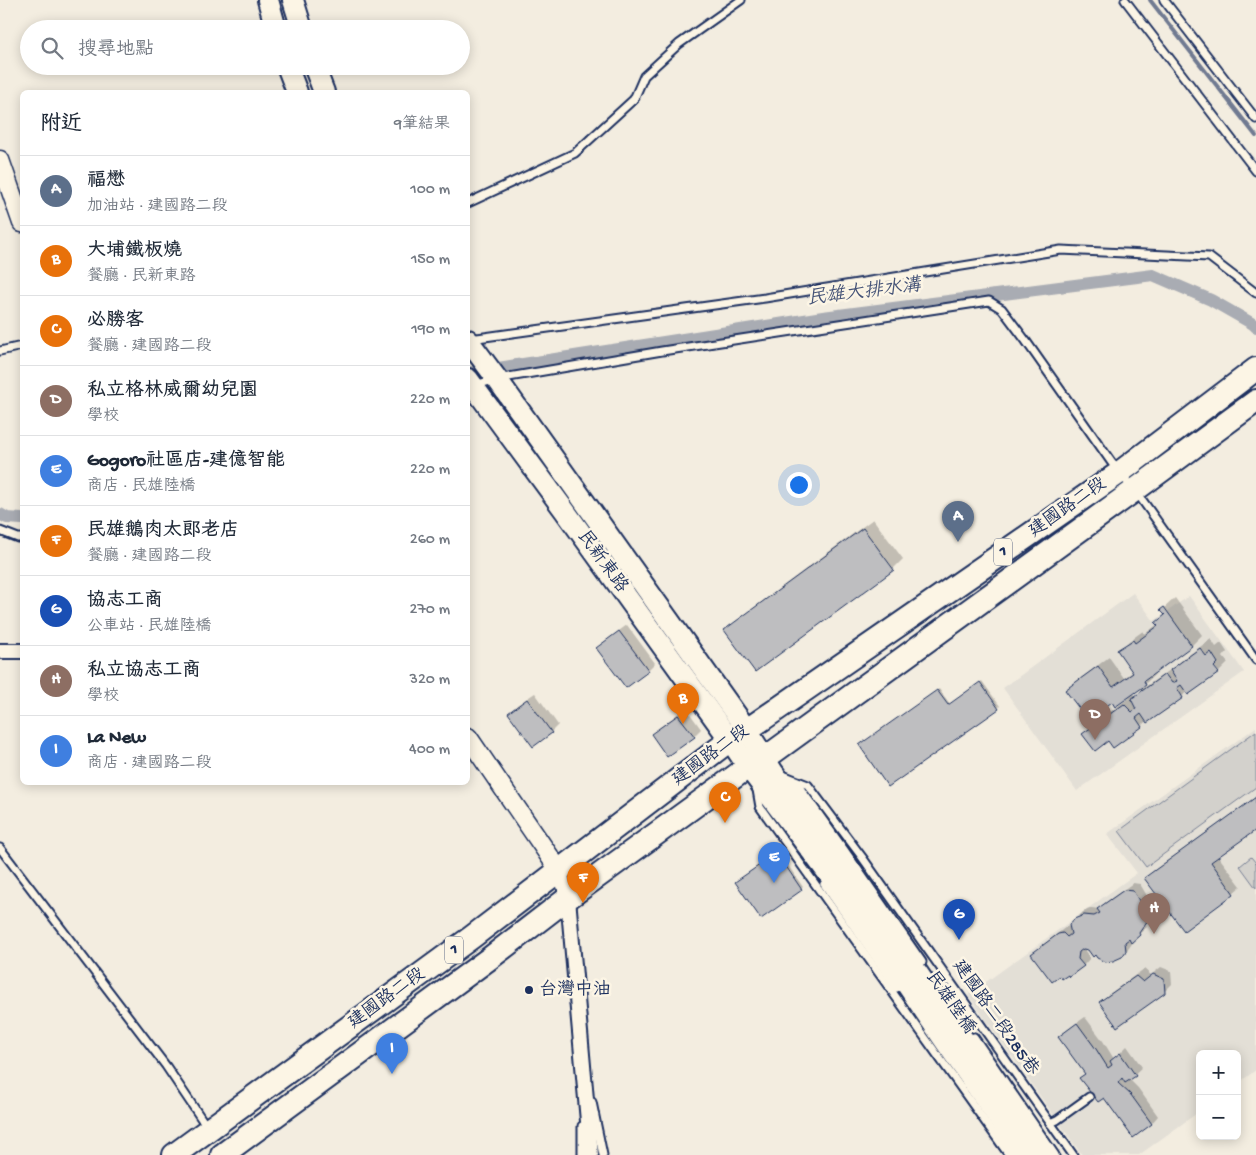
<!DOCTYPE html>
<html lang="zh-TW">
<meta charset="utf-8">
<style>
:root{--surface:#fff;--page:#f2f2f3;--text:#1f2937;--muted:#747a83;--line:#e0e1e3;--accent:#db2777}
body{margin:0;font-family:"Gochi Hand","LXGW WenKai TC",sans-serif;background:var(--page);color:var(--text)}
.controls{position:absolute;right:15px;bottom:15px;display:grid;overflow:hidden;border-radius:8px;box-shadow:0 2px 12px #0003}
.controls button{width:45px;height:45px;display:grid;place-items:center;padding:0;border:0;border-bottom:1px solid var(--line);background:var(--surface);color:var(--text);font:25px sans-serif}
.you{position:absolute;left:798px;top:484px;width:18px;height:18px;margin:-12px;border:4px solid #fff;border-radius:50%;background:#1a73e8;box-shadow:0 0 0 8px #1a73e833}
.badge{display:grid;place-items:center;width:32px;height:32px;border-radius:50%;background:var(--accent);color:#fff;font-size:16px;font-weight:700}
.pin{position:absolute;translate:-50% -41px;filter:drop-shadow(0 1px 2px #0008)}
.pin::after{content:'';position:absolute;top:26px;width:18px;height:15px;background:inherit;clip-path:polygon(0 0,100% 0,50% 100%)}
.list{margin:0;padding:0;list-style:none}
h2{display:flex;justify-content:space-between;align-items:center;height:65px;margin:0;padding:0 20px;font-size:21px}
h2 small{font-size:16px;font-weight:400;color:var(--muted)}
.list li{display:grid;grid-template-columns:32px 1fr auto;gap:15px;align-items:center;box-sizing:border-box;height:70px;padding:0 20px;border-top:1px solid var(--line)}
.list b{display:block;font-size:19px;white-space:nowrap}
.list p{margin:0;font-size:16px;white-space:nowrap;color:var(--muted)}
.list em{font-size:16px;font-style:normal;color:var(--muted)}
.icon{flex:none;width:28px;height:28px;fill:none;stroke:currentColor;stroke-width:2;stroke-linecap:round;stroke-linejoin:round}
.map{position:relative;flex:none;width:1256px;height:1155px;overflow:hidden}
.search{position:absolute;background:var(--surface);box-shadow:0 2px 12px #0003;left:20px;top:20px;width:450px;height:55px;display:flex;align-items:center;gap:12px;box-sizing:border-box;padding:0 18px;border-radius:28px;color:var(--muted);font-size:19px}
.panel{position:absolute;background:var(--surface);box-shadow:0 2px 12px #0003;left:20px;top:90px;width:450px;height:695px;border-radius:8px}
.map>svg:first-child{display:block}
</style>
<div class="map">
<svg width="1256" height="1155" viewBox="0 0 1256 1155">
<rect width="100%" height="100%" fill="#f3ede0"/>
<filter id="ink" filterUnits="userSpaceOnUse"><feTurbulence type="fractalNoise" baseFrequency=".02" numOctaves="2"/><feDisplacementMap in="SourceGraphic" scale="10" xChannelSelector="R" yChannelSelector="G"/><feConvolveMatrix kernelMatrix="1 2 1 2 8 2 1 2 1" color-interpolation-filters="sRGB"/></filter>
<g filter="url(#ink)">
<!-- built -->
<g fill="#e3dfd6">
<path d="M 1133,593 L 1154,621 L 1189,596 L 1244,672 L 1077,791 L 1003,688 Z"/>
<path d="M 1256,727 L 1256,1070 L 1237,1084 L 1237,1054 L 1200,1054 L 1200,1111 L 1139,1155 L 1082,1155 L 968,995 L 1137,873 L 1107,834 Z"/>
</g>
<!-- green -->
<g fill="#d3d1cc" stroke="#778095">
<path d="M 1256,731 L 1256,787 L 1146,867 L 1119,831 Z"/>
<path d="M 1251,857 L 1256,863 L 1256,888 L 1240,866 Z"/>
</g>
<!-- shadow -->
<g fill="#0003">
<path d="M 873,519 L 903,559 L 893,569 L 726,630 L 736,621 Z"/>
<path d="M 1175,598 L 1202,635 L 1192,645 L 1154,672 L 1155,674 L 1145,684 L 1133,693 L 1136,696 L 1142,689 L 1176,666 L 1182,660 L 1211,639 L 1216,647 L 1221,643 L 1227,652 L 1223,657 L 1228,663 L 1219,672 L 1210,662 L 1182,697 L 1148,721 L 1147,720 L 1141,726 L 1113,746 L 1108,739 L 1084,734 L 1094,724 L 1129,698 L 1128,696 L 1113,701 L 1067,691 L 1077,681 L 1109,657 L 1124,678 L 1134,671 L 1119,651 L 1129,641 L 1143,631 L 1145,634 L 1158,624 L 1157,623 L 1166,614 L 1162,610 Z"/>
<path d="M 627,625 L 655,663 L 648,670 L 598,649 L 605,641 Z"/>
<path d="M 982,681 L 1000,706 L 998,708 L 862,744 L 939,689 L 950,704 Z"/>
<path d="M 535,693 L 558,725 L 551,732 L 510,713 L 517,705 Z"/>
<path d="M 686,708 L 701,729 L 694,736 L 653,735 L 660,727 Z"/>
<path d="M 1256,797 L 1256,828 L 1218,856 L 1241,886 L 1233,893 L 1146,879 L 1153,871 Z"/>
<path d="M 779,852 L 803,887 L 801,889 L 739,880 Z"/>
<path d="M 1133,883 L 1140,884 L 1149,899 L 1147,901 L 1154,912 L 1145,924 L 1147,927 L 1132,940 L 1133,942 L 1129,948 L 1121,956 L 1085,948 L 1085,951 L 1090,958 L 1083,966 L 1068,973 L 1060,975 L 1032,954 L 1040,947 L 1066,927 L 1070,926 L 1083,912 L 1092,908 L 1099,909 L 1106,902 Z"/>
<path d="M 1161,967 L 1171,971 L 1172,984 L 1164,992 L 1100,1002 L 1108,995 L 1144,969 L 1151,975 Z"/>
<path d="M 1085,1017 L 1103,1041 L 1114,1059 L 1127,1046 L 1142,1067 L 1129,1079 L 1138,1088 L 1158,1116 L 1151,1124 L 1086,1073 L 1059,1037 L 1067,1030 Z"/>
</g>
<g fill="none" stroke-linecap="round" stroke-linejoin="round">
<!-- stream -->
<path stroke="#707a91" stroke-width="4" d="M 1150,0 L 1256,136"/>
<!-- canal -->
<g stroke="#a9acb3" stroke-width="12">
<path d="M 468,373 L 517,365 L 823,317 L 1153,275 L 1211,300 L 1253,324 L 1256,327"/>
<path d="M 0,514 L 7,518 L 22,519"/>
</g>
</g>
<!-- building -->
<g fill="#bebec0" stroke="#1b2f5e">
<path d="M 863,528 L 894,570 L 755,672 L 724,630 Z"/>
<path d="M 1164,607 L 1192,646 L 1144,681 L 1146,685 L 1115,707 L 1112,702 L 1088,720 L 1065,690 L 1098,666 L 1113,687 L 1133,673 L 1117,650 L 1133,640 L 1135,643 L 1158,626 L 1155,623 L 1165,615 L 1160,610 Z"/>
<path d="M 619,631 L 649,671 L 626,688 L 596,648 Z"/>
<path d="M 1200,648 L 1206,656 L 1211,652 L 1218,663 L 1214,667 L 1219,673 L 1188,695 L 1181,685 L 1177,688 L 1183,698 L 1147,723 L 1141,714 L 1136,718 L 1142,727 L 1113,748 L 1108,741 L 1095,751 L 1082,734 L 1124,704 L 1132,712 L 1136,709 L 1131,699 L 1165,674 L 1172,683 L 1177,681 L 1170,670 Z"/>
<path d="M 980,682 L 999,709 L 888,787 L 859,745 L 937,690 L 948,705 Z"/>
<path d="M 527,699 L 552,733 L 533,747 L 508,713 Z"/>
<path d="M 678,715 L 695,737 L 667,757 L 651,734 Z"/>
<path d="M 1256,797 L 1256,830 L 1211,862 L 1234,894 L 1184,931 L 1144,878 Z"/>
<path d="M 777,853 L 802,890 L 761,919 L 735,882 Z"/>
<path d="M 1124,890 L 1133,891 L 1143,907 L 1140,909 L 1148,920 L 1139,933 L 1140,935 L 1131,943 L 1129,939 L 1125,942 L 1126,951 L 1122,957 L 1113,961 L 1105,962 L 1097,958 L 1095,955 L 1093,957 L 1088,950 L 1083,949 L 1079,952 L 1078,959 L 1084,966 L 1069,977 L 1068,975 L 1062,979 L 1060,976 L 1052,982 L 1031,954 L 1058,934 L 1063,933 L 1067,937 L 1071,934 L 1069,925 L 1074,919 L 1084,915 L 1094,916 L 1100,913 L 1097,909 Z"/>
<path d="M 1153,974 L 1164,979 L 1165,993 L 1117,1027 L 1099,1002 L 1136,976 L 1143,982 Z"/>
<path d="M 1077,1023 L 1096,1049 L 1108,1068 L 1112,1065 L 1110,1061 L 1120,1053 L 1136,1076 L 1125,1083 L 1122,1078 L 1118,1083 L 1131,1095 L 1152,1124 L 1133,1138 L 1104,1098 L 1098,1102 L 1079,1078 L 1085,1074 L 1058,1037 Z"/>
</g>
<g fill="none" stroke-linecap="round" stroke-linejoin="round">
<defs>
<g id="service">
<path d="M 1125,0 L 1256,171"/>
<path d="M 1164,0 L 1256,119"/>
<path d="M 468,203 L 575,153 L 634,99 L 644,76 L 679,44 L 741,0"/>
<path d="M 470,339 L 765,298 L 1061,250 L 1209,257 L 1256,293"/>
<path d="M 0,351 L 22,346"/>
<path d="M 475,385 L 497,379 L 662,351 L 989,301 L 1002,309 L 1026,341 L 1119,473 L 1135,490 L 1256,660"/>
<path d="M 0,531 L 18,538 L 22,538"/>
<path d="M 783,775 L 808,785 L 862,857 L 1073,1155"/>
<path d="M 790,782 L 800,788 L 845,851 L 922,962"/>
<path d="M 757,790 L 760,807 L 1009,1155"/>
<path d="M 0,848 L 166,1066 L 207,1127"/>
<path d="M 824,884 L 897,988"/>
<path d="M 974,1037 L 1055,1155"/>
<path d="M 592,1102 L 603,1155"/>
<path d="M 1050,1123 L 1057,1120 L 1089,1097"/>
<path d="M 582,1126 L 582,1155"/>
</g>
<g id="minor">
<path d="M 0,651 L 22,651"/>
<path d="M 559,870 L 568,898 L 591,1155"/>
</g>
<g id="tertiary">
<path d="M 0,160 L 22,223"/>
<path d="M 468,737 L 559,870"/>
</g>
<g id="secondary">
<path d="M 268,0 L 276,29"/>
<path d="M 293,0 L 302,29"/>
<path d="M 287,66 L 297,92"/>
<path d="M 314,66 L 324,92"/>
<path d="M 468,340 L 497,379 L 747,730 L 773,772 L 836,857 L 917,972 L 1043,1155"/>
<path d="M 468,379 L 565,511 L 730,740 L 748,767 L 864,921 L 942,1037 L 1024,1155"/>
</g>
<g id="primary">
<path d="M 174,1155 L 472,937 L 730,740 L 747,730 L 1119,473 L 1256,369"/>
<path d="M 222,1155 L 490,958 L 568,898 L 748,767 L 764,759 L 1135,490 L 1256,401"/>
</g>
</defs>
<!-- service casing -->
<use href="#service" stroke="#1b2f5e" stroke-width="11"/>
<!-- minor casing -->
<use href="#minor" stroke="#1b2f5e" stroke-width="18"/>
<!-- tertiary casing -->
<use href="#tertiary" stroke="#1b2f5e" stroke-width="21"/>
<!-- secondary casing -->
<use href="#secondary" stroke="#1b2f5e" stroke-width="24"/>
<!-- primary casing -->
<use href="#primary" stroke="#1b2f5e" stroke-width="26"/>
<!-- service -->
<use href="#service" stroke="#fcf5e5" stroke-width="7"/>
<!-- minor -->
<use href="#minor" stroke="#fcf5e5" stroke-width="14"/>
<!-- tertiary -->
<use href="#tertiary" stroke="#fcf5e5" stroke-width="18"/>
<!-- secondary -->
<use href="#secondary" stroke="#fcf5e5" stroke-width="20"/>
<!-- primary -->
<use href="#primary" stroke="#fcf5e5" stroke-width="22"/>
</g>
</g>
<!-- markers -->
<circle fill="#1b2f5e" stroke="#fcf5e5" stroke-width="2" cx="529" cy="990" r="5"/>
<g text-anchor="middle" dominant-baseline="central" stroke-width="5" stroke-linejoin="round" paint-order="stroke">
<!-- shield labels -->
<g fill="#fcf5e5" stroke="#5e6a86" stroke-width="1">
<rect x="994" y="538.5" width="18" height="27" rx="4"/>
<rect x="445" y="936.5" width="18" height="27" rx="4"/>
</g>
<g font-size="16" font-weight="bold" fill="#1b2f5e">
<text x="1003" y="552">1</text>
<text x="454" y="950">1</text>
</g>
<!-- street labels -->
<g font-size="18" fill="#1b2f5e" stroke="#fcf5e5">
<text transform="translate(1068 508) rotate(-35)">建國路二段</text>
<text transform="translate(602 562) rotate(54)">民新東路</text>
<text transform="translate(711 756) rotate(-36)">建國路二段</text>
<text transform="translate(387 999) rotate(-36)">建國路二段</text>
<text transform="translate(950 1003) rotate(55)">民雄陸橋</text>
<text transform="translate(995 1018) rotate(55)">建國路二段285巷</text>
</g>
<!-- poi labels -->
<g font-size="18" fill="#1b2f5e" stroke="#fcf5e5" text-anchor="start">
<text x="539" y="990">台灣中油</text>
</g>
<!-- water labels -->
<g font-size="19" font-style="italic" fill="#465478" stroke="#fcf5e5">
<text transform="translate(864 293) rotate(-7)">民雄大排水溝</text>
</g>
</g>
</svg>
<div class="controls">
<button>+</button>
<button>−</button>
</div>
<div class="you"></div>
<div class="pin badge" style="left:958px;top:542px;background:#5c6f8a">A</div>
<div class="pin badge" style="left:683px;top:724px;background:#e8710a">B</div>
<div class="pin badge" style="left:725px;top:823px;background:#e8710a">C</div>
<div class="pin badge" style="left:1095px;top:740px;background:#8d6e63">D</div>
<div class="pin badge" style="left:774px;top:883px;background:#3f7fe0">E</div>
<div class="pin badge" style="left:583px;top:903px;background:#e8710a">F</div>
<div class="pin badge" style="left:959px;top:940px;background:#1a4fb4">G</div>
<div class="pin badge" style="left:1154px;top:934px;background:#8d6e63">H</div>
<div class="pin badge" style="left:392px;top:1074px;background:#3f7fe0">I</div>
<div class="search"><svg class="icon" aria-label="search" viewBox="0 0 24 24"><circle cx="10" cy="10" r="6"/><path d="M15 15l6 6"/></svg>搜尋地點</div>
<section class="panel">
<h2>附近<small>9筆結果</small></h2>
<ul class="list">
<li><span class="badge" style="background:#5c6f8a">A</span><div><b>福懋</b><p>加油站 · 建國路二段</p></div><em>100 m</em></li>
<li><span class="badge" style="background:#e8710a">B</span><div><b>大埔鐵板燒</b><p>餐廳 · 民新東路</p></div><em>150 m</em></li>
<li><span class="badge" style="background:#e8710a">C</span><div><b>必勝客</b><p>餐廳 · 建國路二段</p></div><em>190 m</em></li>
<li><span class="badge" style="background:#8d6e63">D</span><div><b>私立格林威爾幼兒園</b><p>學校</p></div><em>220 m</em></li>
<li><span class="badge" style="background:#3f7fe0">E</span><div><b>Gogoro社區店-建億智能</b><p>商店 · 民雄陸橋</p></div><em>220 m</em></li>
<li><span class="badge" style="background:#e8710a">F</span><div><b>民雄鵝肉太郎老店</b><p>餐廳 · 建國路二段</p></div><em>260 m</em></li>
<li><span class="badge" style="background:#1a4fb4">G</span><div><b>協志工商</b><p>公車站 · 民雄陸橋</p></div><em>270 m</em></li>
<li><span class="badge" style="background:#8d6e63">H</span><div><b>私立協志工商</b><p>學校</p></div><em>320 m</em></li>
<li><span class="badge" style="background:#3f7fe0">I</span><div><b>La New</b><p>商店 · 建國路二段</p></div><em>400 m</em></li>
</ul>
</section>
</div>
